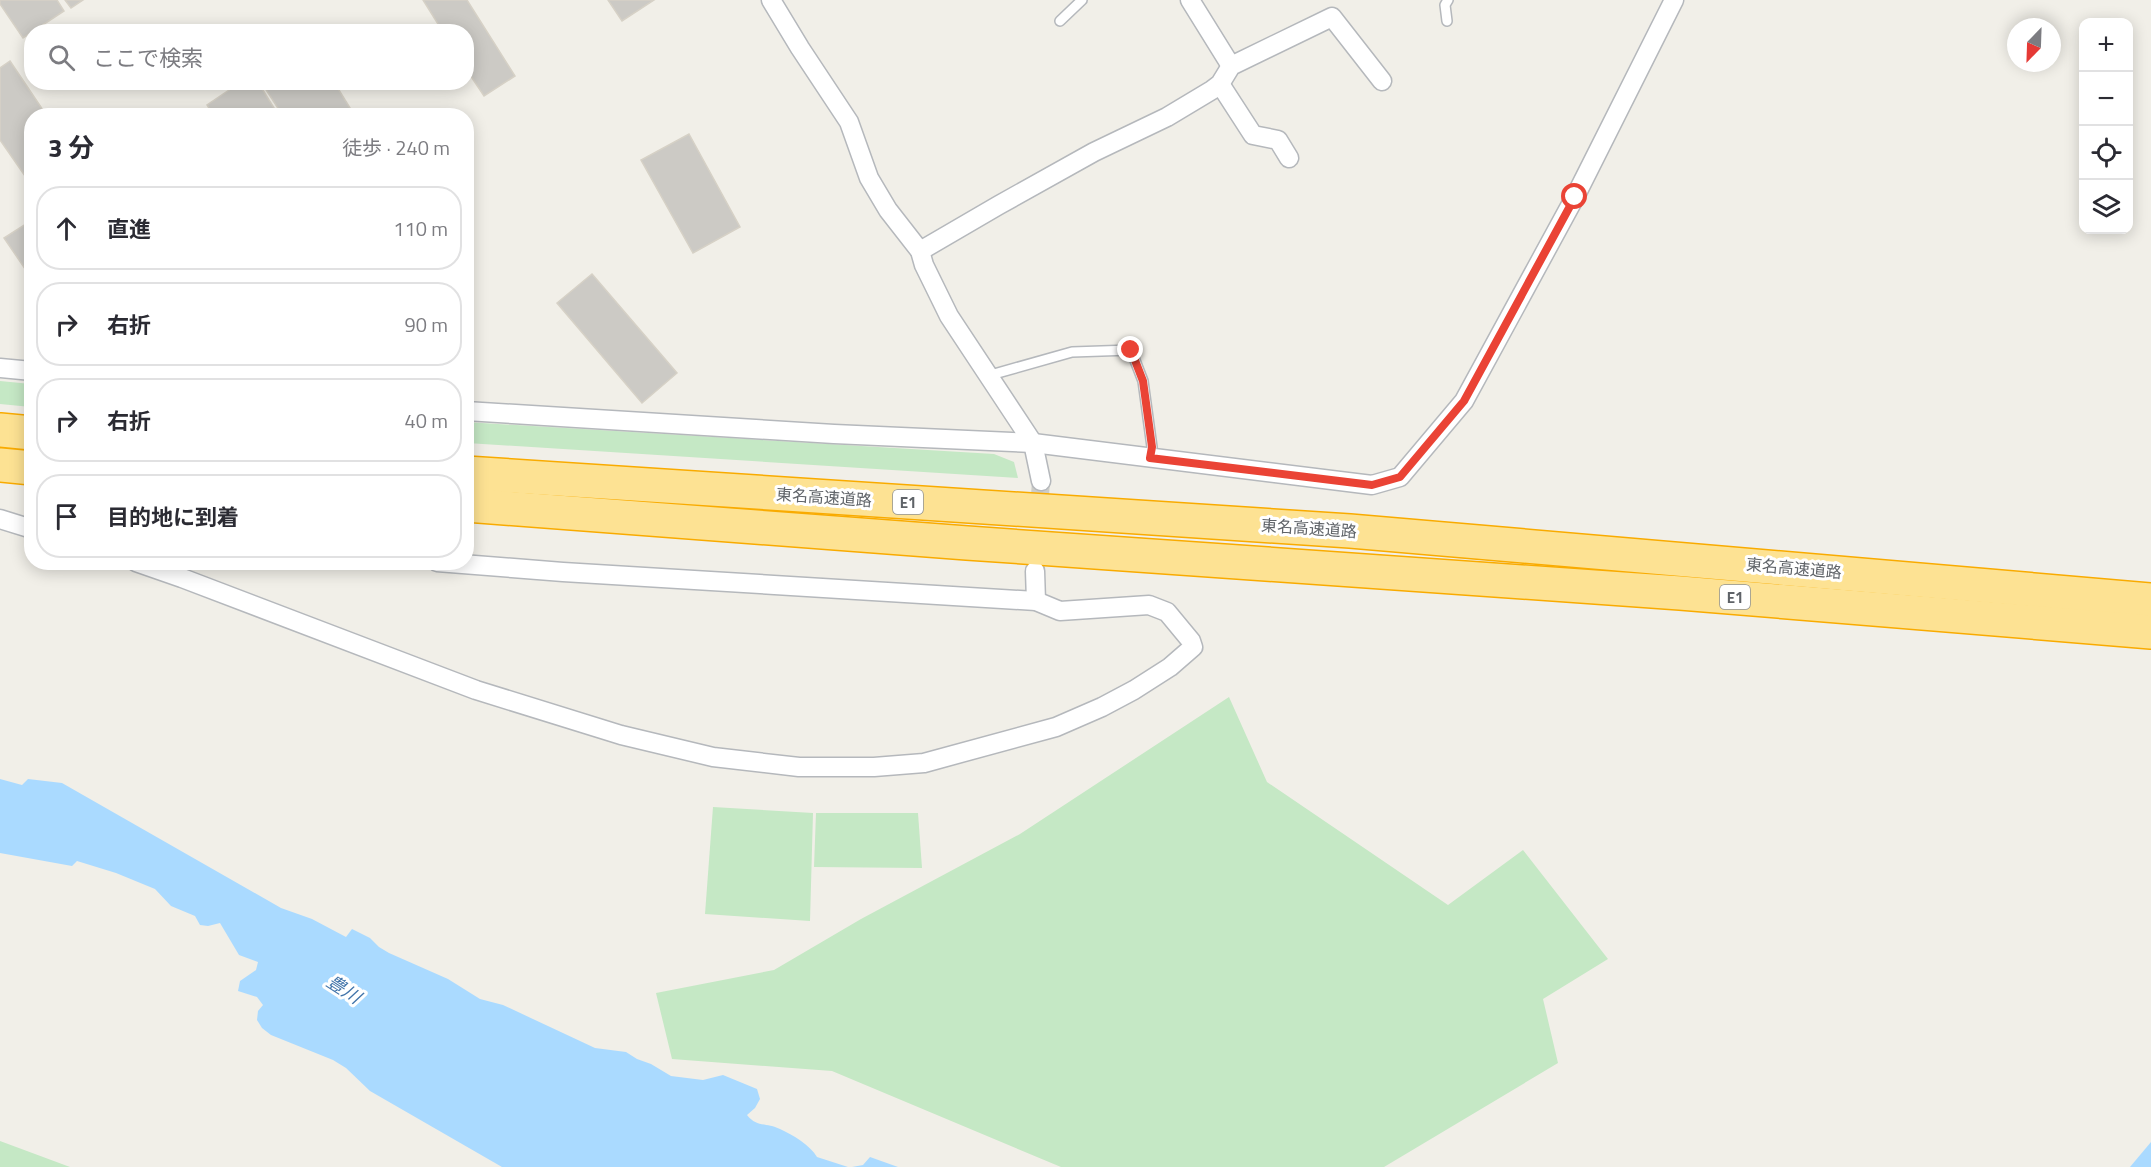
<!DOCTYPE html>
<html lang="ja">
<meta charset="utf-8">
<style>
:root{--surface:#fff;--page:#f2f2f3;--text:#2b2b33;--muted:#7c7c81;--line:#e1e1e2}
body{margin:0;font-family:"Titillium Web","Noto Sans JP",sans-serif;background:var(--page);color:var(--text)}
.controls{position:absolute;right:18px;top:18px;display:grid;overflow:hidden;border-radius:12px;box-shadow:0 3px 15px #0003}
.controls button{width:54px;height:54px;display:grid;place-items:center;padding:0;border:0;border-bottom:2px solid var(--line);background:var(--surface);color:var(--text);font:30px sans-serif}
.compass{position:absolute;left:2007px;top:18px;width:54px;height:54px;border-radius:50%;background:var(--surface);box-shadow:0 3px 15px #0003;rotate:203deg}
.stop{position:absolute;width:18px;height:18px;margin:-14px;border:4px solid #ea4335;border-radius:50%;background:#fff}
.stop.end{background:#ea4335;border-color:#fff;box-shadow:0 2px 6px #0008}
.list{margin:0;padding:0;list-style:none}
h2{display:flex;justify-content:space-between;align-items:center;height:78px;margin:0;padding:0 24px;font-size:26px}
h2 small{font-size:20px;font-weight:400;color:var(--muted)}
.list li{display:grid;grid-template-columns:39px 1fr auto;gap:18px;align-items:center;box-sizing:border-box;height:84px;margin:0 12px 12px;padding:0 12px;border:2px solid var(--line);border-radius:24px}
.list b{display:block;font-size:22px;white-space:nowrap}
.list em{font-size:20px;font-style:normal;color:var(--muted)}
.icon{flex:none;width:33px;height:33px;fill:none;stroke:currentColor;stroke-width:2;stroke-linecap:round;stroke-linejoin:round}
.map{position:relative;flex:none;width:2151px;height:1167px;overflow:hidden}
.search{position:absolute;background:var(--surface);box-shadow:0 3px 15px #0003;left:24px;top:24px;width:450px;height:66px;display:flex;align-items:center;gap:15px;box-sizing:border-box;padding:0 21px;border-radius:24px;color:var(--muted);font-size:22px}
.panel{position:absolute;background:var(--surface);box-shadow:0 3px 15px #0003;left:24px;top:108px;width:450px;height:462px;border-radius:24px}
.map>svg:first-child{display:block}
</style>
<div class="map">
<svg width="2151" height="1167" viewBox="0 0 2151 1167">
<rect width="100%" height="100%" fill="#f1efe8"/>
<!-- green -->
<g fill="#c5e8c5">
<path d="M 0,381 L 31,384 L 31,407 L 0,404 Z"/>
<path d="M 466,422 L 994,454 L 1014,462 L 1018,478 L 467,443 Z"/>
<path d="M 1229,697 L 1267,782 L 1448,905 L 1523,850 L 1608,959 L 1543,999 L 1558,1063 L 1384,1167 L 1061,1167 L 832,1071 L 672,1059 L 656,993 L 774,970 L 861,919 L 1020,834 Z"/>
<path d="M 713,807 L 813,813 L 810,921 L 705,914 Z"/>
<path d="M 816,813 L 918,813 L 922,868 L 814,867 Z"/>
<path d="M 0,1141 L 70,1167 L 0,1167 Z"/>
</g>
<!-- water -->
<g fill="#aadaff">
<path d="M 0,779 L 22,785 L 28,779 L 62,783 L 281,908 L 312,919 L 346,937 L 352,929 L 370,938 L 379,947 L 389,953 L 448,979 L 480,999 L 503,1005 L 595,1048 L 626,1052 L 637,1059 L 651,1064 L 671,1076 L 703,1080 L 723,1075 L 757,1089 L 760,1099 L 755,1108 L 747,1115 C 757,1128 767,1122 780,1129 C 793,1135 810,1145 817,1157 L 848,1167 L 502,1167 L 370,1091 L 346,1068 L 333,1060 L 271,1035 L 262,1028 L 257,1020 L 258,1011 L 263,1005 L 257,997 L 238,991 L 240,981 L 256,970 L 258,962 L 239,955 L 220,923 L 208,926 L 200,925 L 195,916 L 171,906 L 155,889 L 116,873 L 77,861 L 72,866 L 0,853 Z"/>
<path d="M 2151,1142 L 2151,1167 L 2130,1167 Z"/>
<path d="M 870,1157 L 898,1167 L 852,1167 L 863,1165 Z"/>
</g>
<!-- building -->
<g fill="#cccac5" stroke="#d6d1c6" stroke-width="1.5">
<path d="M 0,0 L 57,0 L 64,11 L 23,38 L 0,4 Z"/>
<path d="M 65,0 L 83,0 L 71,8 Z"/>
<path d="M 423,0 L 467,0 L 515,76 L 484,96 L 466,69 L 466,32 L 443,32 Z"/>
<path d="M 608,0 L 654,0 L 622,21 Z"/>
<path d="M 10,61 L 47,116 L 32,116 L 32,186 L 0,140 L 0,68 Z"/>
<path d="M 241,82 L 258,82 L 279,116 L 214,116 L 207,105 Z"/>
<path d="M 261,82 L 334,82 L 355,116 L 283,116 Z"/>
<path d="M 689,134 L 740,227 L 693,253 L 641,160 Z"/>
<path d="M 32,220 L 32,279 L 4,238 Z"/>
<path d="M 592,274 L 677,373 L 642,403 L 557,303 Z"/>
</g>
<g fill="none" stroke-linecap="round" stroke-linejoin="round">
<!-- street-tunnel -->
<path stroke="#ccccc8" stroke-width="18" stroke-dasharray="18 9" stroke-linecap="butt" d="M 1036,554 L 1041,481"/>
<defs>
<g id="lane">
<path d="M 1060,21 L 1082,0"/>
<path d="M 1447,21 L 1445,5 L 1448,0"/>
<path d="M 987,376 L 1072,352 L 1131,350 L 1143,381 L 1152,447 L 1150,458"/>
</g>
<g id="street">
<path d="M 771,0 L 800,48 L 849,122 L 869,178 L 888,210 L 920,251 L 924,265 L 949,316 L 1033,443 L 1041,481"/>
<path d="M 1190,0 L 1231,66"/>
<path d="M 1220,84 L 1253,135 L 1278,140 L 1289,158"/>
<path d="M 920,251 L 999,205 L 1094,152 L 1167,117 L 1212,90 L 1220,84 L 1231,66 L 1332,17 L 1382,81"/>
<path d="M 0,368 L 32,371"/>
<path d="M 466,411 L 834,434 L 1033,443 L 1372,485 L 1400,477 L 1464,401 L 1575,197 L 1674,0"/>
<path d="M 0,519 L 32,529"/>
<path d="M 136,562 L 182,578 L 476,690 L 621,735 L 713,757 L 799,767 L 874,767 L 924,763 L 1056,727 L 1102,707 L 1134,690 L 1170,667 L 1193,647 L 1191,641 L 1167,612 L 1149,605 L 1060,611 L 1036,601 L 563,572 L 437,562"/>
<path d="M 1035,571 L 1036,601"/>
</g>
<g id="highway">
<path d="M 0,430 L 32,433"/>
<path d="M 0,465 L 32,468"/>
<path d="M 466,473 L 1350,531 L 2151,600"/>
<path d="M 466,505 L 967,543 L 1680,593 L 2151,632"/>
</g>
</defs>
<!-- lane casing -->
<use href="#lane" stroke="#b5b8bc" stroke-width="12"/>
<!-- street casing -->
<use href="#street" stroke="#b5b8bc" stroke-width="21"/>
<!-- highway casing -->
<use href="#highway" stroke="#f9ab00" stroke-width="36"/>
<!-- lane -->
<use href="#lane" stroke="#fff" stroke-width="9"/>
<!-- street -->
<use href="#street" stroke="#fff" stroke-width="18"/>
<!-- highway -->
<use href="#highway" stroke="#fde293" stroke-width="33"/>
</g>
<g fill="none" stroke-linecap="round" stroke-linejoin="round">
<!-- route -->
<path stroke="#ea4335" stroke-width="8" d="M 1131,350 L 1143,381 L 1152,447 L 1150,458 L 1372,485 L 1400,477 L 1464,401 L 1575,197"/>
</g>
<g text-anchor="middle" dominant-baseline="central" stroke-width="6" stroke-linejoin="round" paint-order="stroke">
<!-- shield labels -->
<g fill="#fff" stroke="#8f9295" stroke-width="1.5">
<rect x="893" y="490" width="30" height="24" rx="4.5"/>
<rect x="1720" y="585" width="30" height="24" rx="4.5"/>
</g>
<g font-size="15" font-weight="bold" fill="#5f6368">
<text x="908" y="502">E1</text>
<text x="1735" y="597">E1</text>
</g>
<!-- street labels -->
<g font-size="16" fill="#5f6368" stroke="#fff">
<text transform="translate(824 497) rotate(4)">東名高速道路</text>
<text transform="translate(1309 528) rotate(4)">東名高速道路</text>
<text transform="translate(1794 568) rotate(5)">東名高速道路</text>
</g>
<!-- water labels -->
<g font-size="18" font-style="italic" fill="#4174aa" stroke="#fff">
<text transform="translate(344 989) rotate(33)">豊川</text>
</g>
</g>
</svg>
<div class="controls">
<button>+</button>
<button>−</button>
<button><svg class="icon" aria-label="locate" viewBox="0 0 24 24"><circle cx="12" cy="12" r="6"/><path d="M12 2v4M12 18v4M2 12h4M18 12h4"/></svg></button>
<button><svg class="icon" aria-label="layers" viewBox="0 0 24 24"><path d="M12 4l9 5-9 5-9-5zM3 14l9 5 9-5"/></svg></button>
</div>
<svg class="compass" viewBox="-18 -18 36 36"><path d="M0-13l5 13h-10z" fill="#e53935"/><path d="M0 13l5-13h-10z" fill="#7c7c81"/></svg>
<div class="stop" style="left:1575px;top:197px"></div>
<div class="stop end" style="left:1131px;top:350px"></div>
<div class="search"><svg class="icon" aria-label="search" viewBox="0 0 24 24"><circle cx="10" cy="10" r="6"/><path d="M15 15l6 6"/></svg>ここで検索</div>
<section class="panel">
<h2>3 分<small>徒歩 · 240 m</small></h2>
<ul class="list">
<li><svg class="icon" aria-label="ahead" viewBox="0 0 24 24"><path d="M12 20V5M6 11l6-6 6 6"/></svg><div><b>直進</b></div><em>110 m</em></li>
<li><svg class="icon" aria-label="right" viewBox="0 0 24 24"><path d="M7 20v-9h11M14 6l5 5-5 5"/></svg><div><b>右折</b></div><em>90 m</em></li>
<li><svg class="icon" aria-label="right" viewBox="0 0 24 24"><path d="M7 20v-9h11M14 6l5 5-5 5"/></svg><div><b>右折</b></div><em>40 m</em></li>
<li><svg class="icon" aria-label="arrive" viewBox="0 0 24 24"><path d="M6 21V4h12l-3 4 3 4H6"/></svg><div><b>目的地に到着</b></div></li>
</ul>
</section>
</div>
